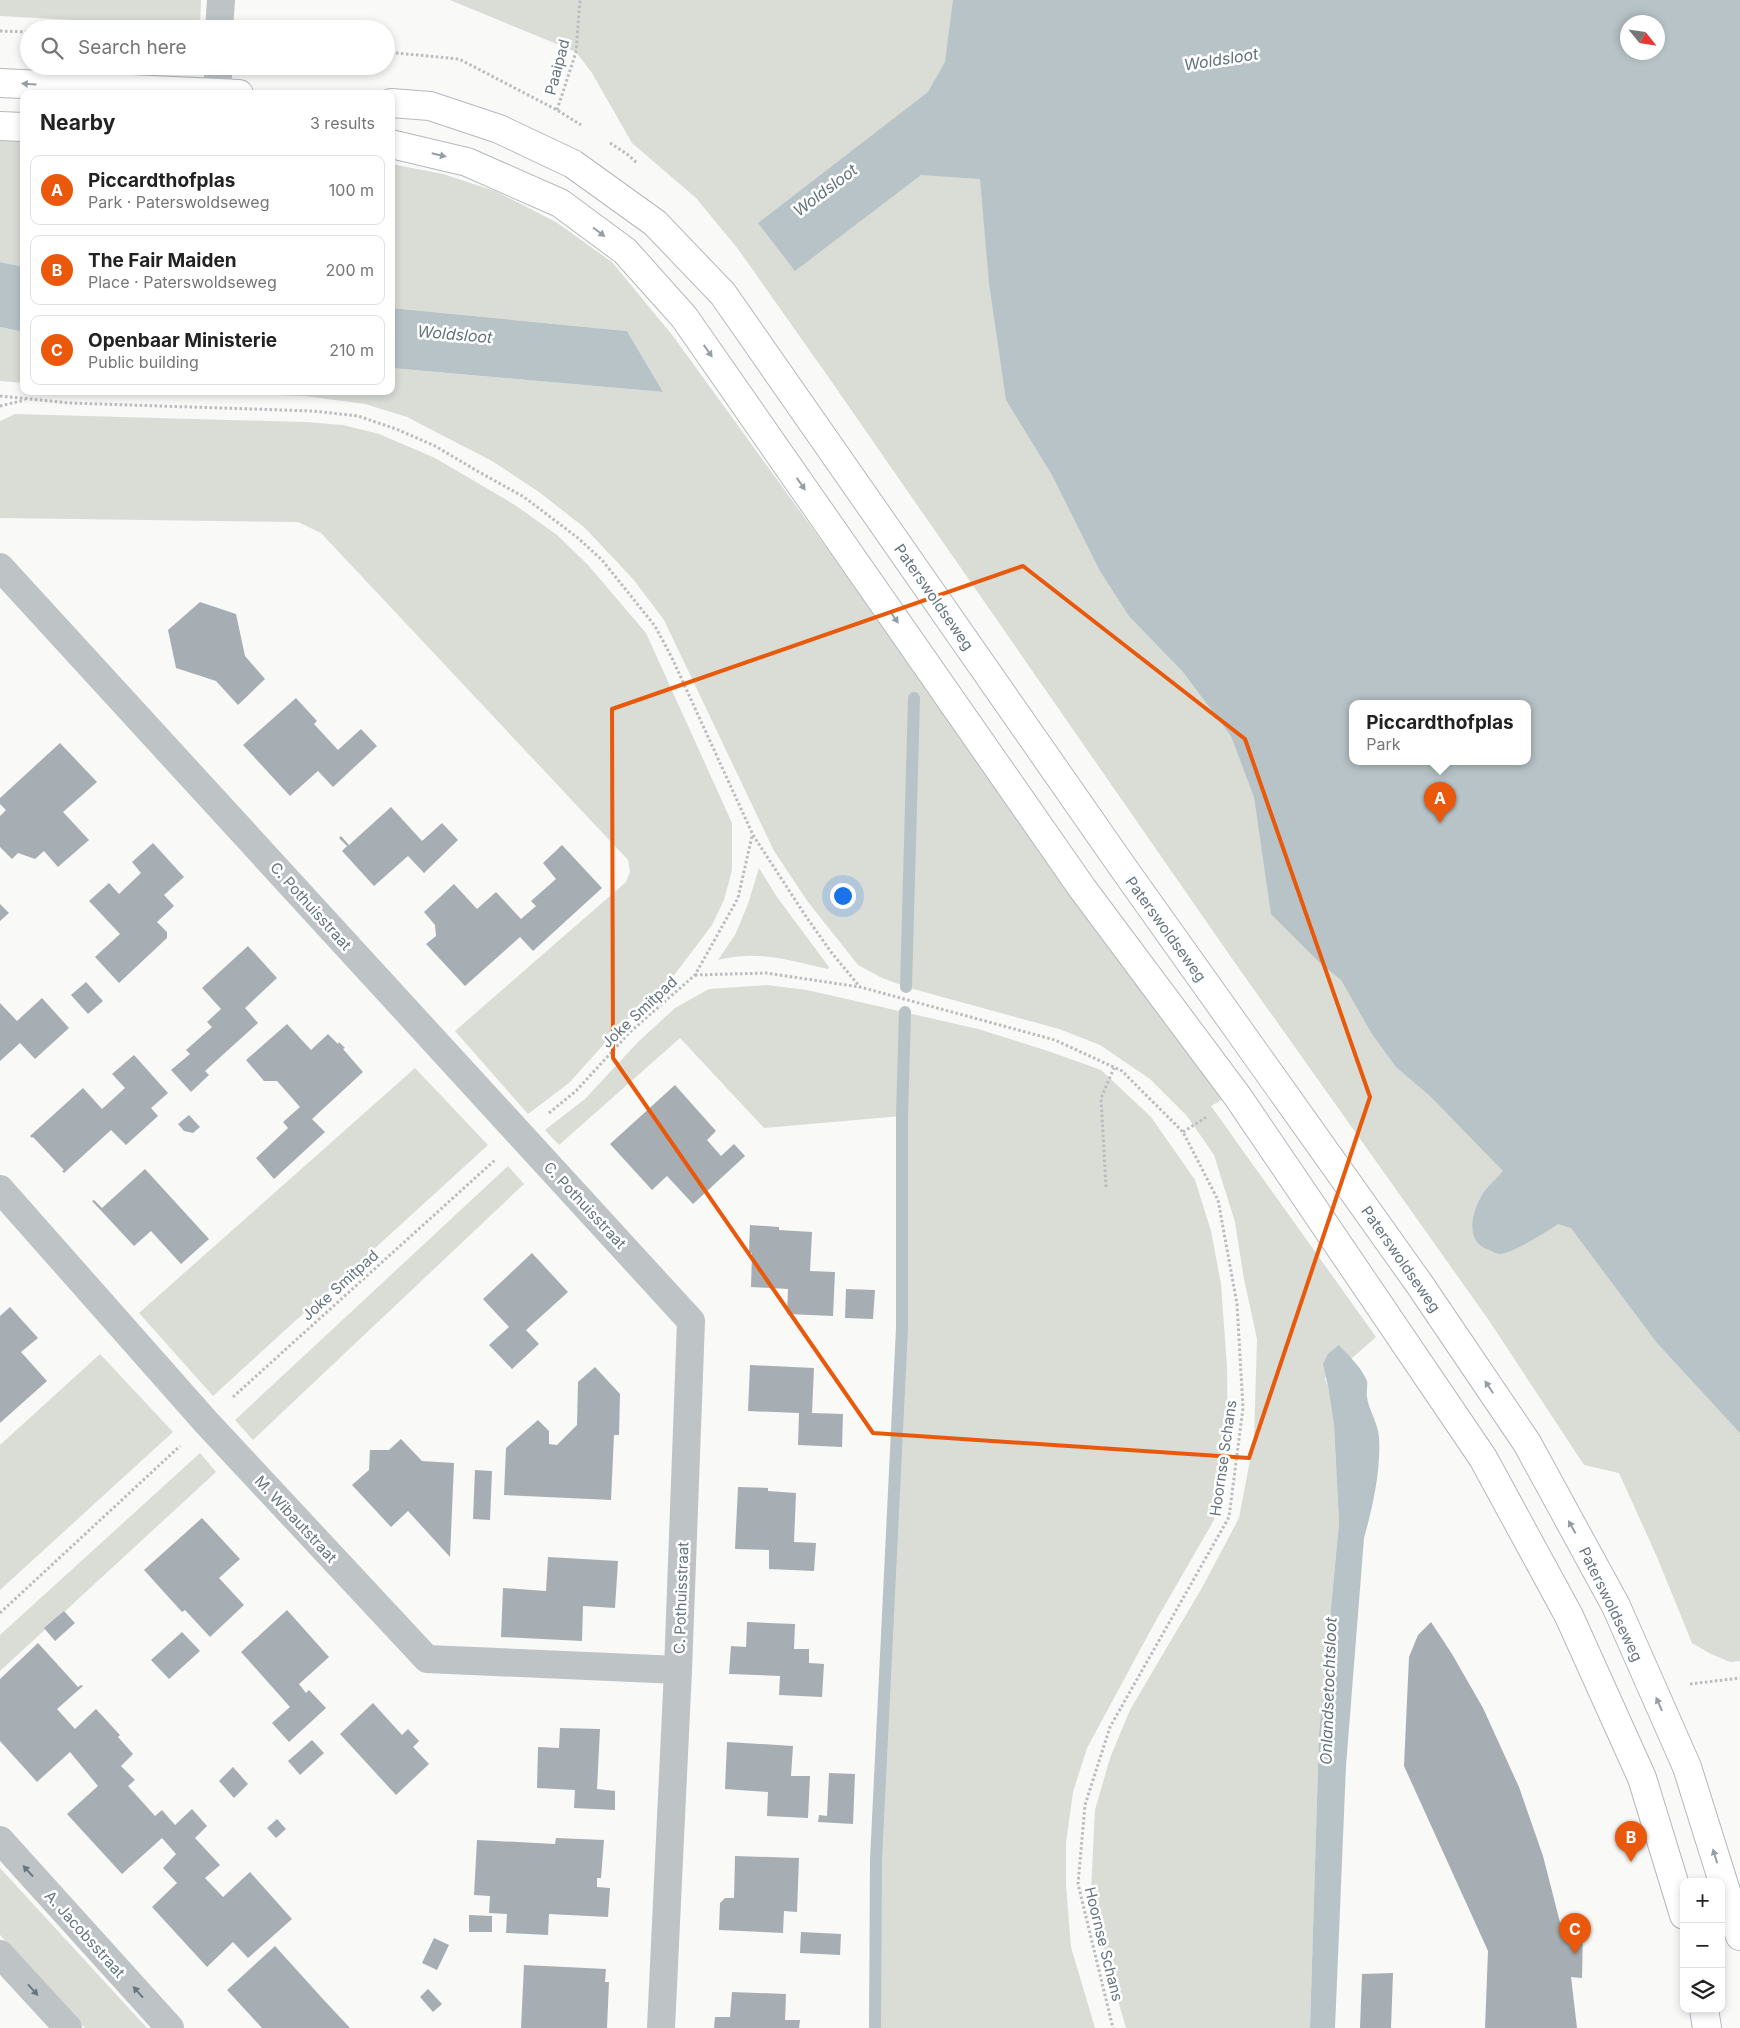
<!DOCTYPE html>
<meta charset="utf-8">
<style>
:root{--surface:#fff;--page:#f2f2f2;--text:#222;--muted:#767676;--line:#e0e0e0;--accent:#ea580c}
body{margin:0;font-family:Inter,sans-serif;background:var(--page);color:var(--text)}
.controls{position:absolute;right:15px;bottom:15px;display:grid;overflow:hidden;border-radius:10px;box-shadow:0 2px 8px #0003}
.controls button{width:45px;height:45px;display:grid;place-items:center;padding:0;border:0;border-bottom:1px solid var(--line);background:var(--surface);color:var(--text);font:25px sans-serif}
.compass{position:absolute;left:1620px;top:15px;width:45px;height:45px;border-radius:50%;background:var(--surface);box-shadow:0 2px 8px #0003;rotate:120deg}
.you{position:absolute;left:842px;top:895px;width:18px;height:18px;margin:-12px;border:4px solid #fff;border-radius:50%;background:#1a73e8;box-shadow:0 0 0 8px #1a73e833}
.badge{display:grid;place-items:center;width:32px;height:32px;border-radius:50%;background:var(--accent);color:#fff;font-size:16px;font-weight:700}
.pin{position:absolute;translate:-50% -41px;filter:drop-shadow(0 1px 2px #0008)}
.pin::after{content:'';position:absolute;top:26px;width:18px;height:15px;background:inherit;clip-path:polygon(0 0,100% 0,50% 100%)}
.popup{position:absolute;left:1349px;top:700px;width:182px;height:65px;box-sizing:border-box;display:grid;place-content:center;border-radius:10px;background:var(--surface);filter:drop-shadow(0 1px 4px #0005);font-size:16px;white-space:nowrap;color:var(--muted)}
.popup b{font-size:19px;color:var(--text)}
.popup::after{content:'';position:absolute;left:50%;top:100%;margin-left:-10px;border:10px solid transparent;border-top-color:var(--surface)}
.list{margin:0;padding:0;list-style:none}
h2{display:flex;justify-content:space-between;align-items:center;height:65px;margin:0;padding:0 20px;font-size:21px}
h2 small{font-size:16px;font-weight:400;color:var(--muted)}
.list li{display:grid;grid-template-columns:32px 1fr auto;gap:15px;align-items:center;box-sizing:border-box;height:70px;margin:0 10px 10px;padding:0 10px;border:1px solid var(--line);border-radius:10px}
.list b{display:block;font-size:19px;white-space:nowrap}
.list p{margin:0;font-size:16px;white-space:nowrap;color:var(--muted)}
.list em{font-size:16px;font-style:normal;color:var(--muted)}
.icon{flex:none;width:28px;height:28px;fill:none;stroke:currentColor;stroke-width:2;stroke-linecap:round;stroke-linejoin:round}
.map{position:relative;flex:none;width:1740px;height:2028px;overflow:hidden}
.search{position:absolute;background:var(--surface);box-shadow:0 2px 8px #0003;left:20px;top:20px;width:375px;height:55px;display:flex;align-items:center;gap:12px;box-sizing:border-box;padding:0 18px;border-radius:28px;color:var(--muted);font-size:19px}
.panel{position:absolute;background:var(--surface);box-shadow:0 2px 8px #0003;left:20px;top:90px;width:375px;height:305px;border-radius:10px}
.map>svg:first-child{display:block}
</style>
<div class="map">
<svg width="1740" height="2028" viewBox="0 0 1740 2028">
<rect width="100%" height="100%" fill="#f9f9f7"/>
<!-- green -->
<g fill="#d9ddd6" fill-rule="evenodd">
<path d="M 0,0 L 201,0 L 200,27 L 0,16 Z"/>
<path d="M 450,0 L 1740,0 L 1740,1661 L 1730,1662 L 1711,1654 L 1692,1643 L 1657,1557 L 1619,1473 L 1584,1465 L 1488,1319 L 1233,960 L 829,378 L 738,249 L 696,198 L 632,143 L 592,73 L 576,52 ZM 1628,22 L 1658,22 L 1658,52 L 1628,52 ZM 1352,704 L 1528,704 L 1528,762 L 1352,762 Z"/>
<path d="M 0,139 L 24,140 L 24,267 L 0,262 Z"/>
<path d="M 391,164 L 443,174 L 495,191 L 556,222 L 612,262 L 673,336 L 1225,1098 L 1211,1106 L 1376,1337 L 1351,1359 L 1339,1345 L 1325,1379 L 1328,1386 L 1334,1425 L 1339,1523 L 1319,1734 L 1310,2028 L 1126,2028 L 1100,1939 L 1091,1890 L 1095,1810 L 1110,1758 L 1130,1710 L 1203,1586 L 1239,1518 L 1254,1439 L 1257,1339 L 1244,1279 L 1235,1222 L 1214,1155 L 1187,1116 L 1150,1079 L 1100,1045 L 1059,1029 L 906,987 L 880,977 L 858,965 L 808,902 L 774,851 L 664,620 L 633,579 L 585,528 L 539,492 L 492,461 L 407,417 L 365,404 L 305,396 L 170,391 L 391,391 L 391,368 L 663,392 L 627,331 L 391,308 Z"/>
<path d="M 0,327 L 24,332 L 24,383 L 0,381 Z"/>
<path d="M 15,414 L 305,422 L 343,425 L 379,434 L 435,458 L 515,505 L 557,535 L 588,565 L 646,633 L 732,823 L 732,870 L 724,900 L 712,925 L 663,990 L 623,1023 L 569,1083 L 528,1114 L 455,1031 L 626,882 L 630,872 L 628,860 L 321,533 L 298,522 L 0,518 L 0,421 Z"/>
<path d="M 759,868 L 777,897 L 829,967 L 828,969 C 788,960 759,950 718,960 L 735,935 L 748,904 Z"/>
<path d="M 767,985 L 807,990 L 978,1029 L 1048,1051 L 1101,1070 L 1151,1117 L 1195,1180 L 1211,1231 L 1221,1284 L 1227,1367 L 1228,1459 L 1214,1520 L 1154,1624 L 1087,1748 L 1073,1792 L 1066,1843 L 1066,1885 L 1071,1947 L 1095,2028 L 875,2028 L 876,1860 L 902,1328 L 902,1116 L 764,1128 L 680,1038 L 559,1145 L 545,1130 L 585,1099 L 638,1042 L 675,1008 L 709,989 Z"/>
<path d="M 415,1068 L 488,1145 L 213,1396 L 139,1313 Z"/>
<path d="M 508,1166 L 524,1184 L 253,1440 L 235,1420 Z"/>
<path d="M 100,1354 L 173,1432 L 0,1590 L 0,1445 Z"/>
<path d="M 200,1453 L 216,1472 L 0,1671 L 0,1635 Z"/>
<path d="M 0,1868 L 147,2028 L 85,2028 L 0,1935 Z"/>
</g>
<!-- water -->
<g fill="#b7c3c7" fill-rule="evenodd">
<path d="M 953,0 L 1740,0 L 1740,1433 L 1657,1343 L 1571,1228 L 1558,1224 C 1546,1232 1513,1253 1500,1254 C 1497,1254 1492,1251 1489,1250 C 1464,1242 1472,1212 1482,1195 C 1487,1186 1497,1179 1503,1171 L 1430,1096 L 1396,1067 L 1372,1034 L 1341,980 L 1320,963 L 1271,914 L 1254,797 L 1231,736 L 1183,672 L 1129,616 L 1100,571 L 1052,475 L 1006,400 L 989,283 L 980,179 L 921,175 L 795,271 L 758,223 L 928,92 L 945,62 ZM 1628,22 L 1658,22 L 1658,52 L 1628,52 ZM 1352,704 L 1528,704 L 1528,762 L 1352,762 Z"/>
<path d="M 0,262 L 24,267 L 24,332 L 0,327 Z"/>
<path d="M 391,308 L 627,331 L 663,392 L 391,368 Z"/>
<path d="M 1339,1345 C 1349,1356 1362,1368 1367,1381 C 1368,1386 1366,1392 1367,1397 C 1368,1408 1378,1423 1379,1437 C 1381,1470 1373,1506 1364,1538 L 1346,1766 L 1335,2028 L 1310,2028 L 1319,1734 L 1339,1523 L 1334,1425 L 1328,1386 L 1323,1364 L 1328,1354 Z"/>
</g>
<g fill="none" stroke-linecap="round" stroke-linejoin="round">
<!-- stream -->
<g stroke="#b7c3c7" stroke-width="12">
<path d="M 906,987 L 914,698"/>
<path d="M 875,2028 L 876,1860 L 902,1328 L 902,1116 L 905,1012"/>
</g>
</g>
<!-- building -->
<g fill="#a6aeb3">
<path d="M 200,602 L 236,614 L 245,656 L 265,679 L 238,705 L 216,681 L 176,668 L 168,630 Z"/>
<path d="M 296,698 L 317,721 L 314,724 L 338,750 L 361,729 L 377,746 L 333,787 L 318,771 L 290,796 L 243,745 Z"/>
<path d="M 60,743 L 97,782 L 63,812 L 89,840 L 58,867 L 44,851 L 35,859 L 18,853 L 12,859 L 0,847 L 0,816 L 6,810 L 0,804 L 0,798 Z"/>
<path d="M 391,807 L 422,841 L 442,823 L 458,840 L 424,873 L 408,856 L 374,886 L 342,851 L 347,846 L 339,838 L 341,836 L 349,845 Z"/>
<path d="M 153,843 L 184,877 L 164,895 L 174,906 L 157,922 L 167,932 L 167,938 L 119,983 L 95,957 L 120,934 L 89,901 L 109,883 L 119,894 L 141,873 L 132,862 Z"/>
<path d="M 562,845 L 602,888 L 533,951 L 520,937 L 465,986 L 426,944 L 436,936 L 435,925 L 424,912 L 454,884 L 477,909 L 496,892 L 521,919 L 536,906 L 531,901 L 556,879 L 543,863 Z"/>
<path d="M 0,904 L 9,913 L 0,921 Z"/>
<path d="M 248,946 L 277,978 L 245,1008 L 258,1023 L 205,1071 L 209,1075 L 191,1092 L 171,1070 L 190,1054 L 186,1050 L 212,1027 L 207,1022 L 221,1009 L 202,988 Z"/>
<path d="M 86,982 L 103,1001 L 88,1014 L 71,995 Z"/>
<path d="M 42,998 L 69,1028 L 35,1059 L 20,1043 L 0,1061 L 0,1003 L 17,1021 Z"/>
<path d="M 287,1024 L 311,1050 L 328,1034 L 338,1044 L 339,1042 L 345,1048 L 343,1049 L 363,1072 L 312,1119 L 325,1132 L 274,1179 L 256,1158 L 288,1128 L 283,1122 L 300,1107 L 277,1081 L 264,1081 L 246,1060 Z"/>
<path d="M 134,1055 L 168,1093 L 151,1108 L 158,1116 L 126,1145 L 111,1130 L 64,1173 L 62,1171 L 64,1170 L 33,1137 L 32,1138 L 30,1136 L 83,1088 L 102,1109 L 125,1088 L 112,1074 Z"/>
<path d="M 675,1085 L 716,1131 L 707,1140 L 721,1156 L 734,1144 L 745,1156 L 693,1204 L 667,1176 L 652,1190 L 610,1144 Z"/>
<path d="M 189,1115 L 200,1127 L 193,1133 L 184,1131 L 178,1124 Z"/>
<path d="M 145,1169 L 209,1239 L 181,1264 L 151,1231 L 134,1246 L 92,1201 L 94,1200 L 102,1208 Z"/>
<path d="M 750,1225 L 779,1227 L 779,1230 L 812,1232 L 810,1271 L 835,1272 L 833,1316 L 787,1314 L 788,1289 L 751,1287 L 752,1253 L 749,1253 Z"/>
<path d="M 532,1253 L 568,1292 L 526,1330 L 539,1344 L 512,1369 L 489,1345 L 509,1327 L 483,1299 Z"/>
<path d="M 846,1289 L 875,1290 L 873,1319 L 845,1318 Z"/>
<path d="M 10,1307 L 38,1338 L 21,1352 L 47,1381 L 0,1423 L 0,1316 Z"/>
<path d="M 750,1365 L 814,1368 L 812,1413 L 843,1414 L 842,1447 L 798,1445 L 799,1413 L 748,1411 Z"/>
<path d="M 595,1367 L 620,1394 L 619,1435 L 614,1435 L 611,1500 L 504,1495 L 506,1448 L 538,1420 L 549,1431 L 549,1444 L 557,1445 L 577,1425 L 578,1382 Z"/>
<path d="M 401,1439 L 422,1461 L 454,1463 L 450,1557 L 408,1511 L 391,1527 L 352,1485 L 369,1470 L 370,1450 L 389,1450 Z"/>
<path d="M 475,1470 L 492,1471 L 490,1520 L 473,1519 Z"/>
<path d="M 738,1487 L 768,1488 L 768,1491 L 796,1493 L 794,1542 L 816,1543 L 814,1571 L 769,1569 L 769,1550 L 735,1549 Z"/>
<path d="M 202,1518 L 240,1559 L 219,1578 L 244,1605 L 210,1637 L 185,1610 L 182,1612 L 144,1570 Z"/>
<path d="M 548,1557 L 618,1561 L 615,1608 L 583,1606 L 582,1641 L 501,1637 L 503,1588 L 546,1591 Z"/>
<path d="M 287,1610 L 329,1657 L 299,1684 L 306,1693 L 309,1690 L 326,1708 L 289,1742 L 272,1723 L 290,1707 L 241,1652 Z"/>
<path d="M 64,1611 L 75,1623 L 55,1641 L 44,1628 Z"/>
<path d="M 747,1622 L 795,1624 L 794,1649 L 809,1649 L 809,1663 L 824,1664 L 822,1697 L 779,1695 L 780,1676 L 729,1674 L 731,1646 L 746,1647 Z"/>
<path d="M 1431,1622 L 1452,1654 L 1483,1708 L 1519,1787 L 1543,1856 L 1563,1934 L 1583,1930 L 1582,1978 L 1571,1977 L 1577,2028 L 1485,2028 L 1488,1951 L 1404,1766 L 1409,1657 L 1418,1635 Z"/>
<path d="M 182,1632 L 200,1651 L 169,1679 L 151,1660 Z"/>
<path d="M 38,1643 L 78,1687 L 81,1685 L 83,1686 L 57,1709 L 75,1729 L 96,1709 L 120,1735 L 118,1737 L 133,1754 L 121,1766 L 135,1780 L 128,1786 L 155,1816 L 162,1810 L 175,1825 L 192,1809 L 207,1826 L 195,1838 L 220,1865 L 205,1878 L 223,1897 L 250,1872 L 292,1919 L 248,1958 L 233,1942 L 207,1967 L 152,1907 L 177,1883 L 163,1868 L 176,1854 L 162,1838 L 122,1874 L 67,1814 L 98,1786 L 70,1752 L 37,1782 L 0,1741 L 0,1679 Z"/>
<path d="M 373,1703 L 402,1735 L 408,1729 L 419,1741 L 413,1747 L 429,1764 L 396,1795 L 340,1734 Z"/>
<path d="M 560,1728 L 600,1729 L 597,1789 L 615,1791 L 615,1810 L 574,1808 L 575,1790 L 537,1788 L 538,1747 L 559,1748 Z"/>
<path d="M 312,1740 L 324,1753 L 300,1775 L 288,1761 Z"/>
<path d="M 727,1742 L 793,1746 L 791,1776 L 810,1776 L 808,1818 L 767,1816 L 768,1792 L 725,1789 Z"/>
<path d="M 233,1767 L 248,1784 L 234,1798 L 219,1781 Z"/>
<path d="M 829,1773 L 855,1774 L 853,1824 L 818,1822 L 819,1815 L 827,1816 Z"/>
<path d="M 277,1819 L 286,1829 L 276,1838 L 267,1828 Z"/>
<path d="M 556,1838 L 604,1840 L 601,1878 L 597,1878 L 597,1887 L 610,1888 L 608,1917 L 549,1914 L 548,1935 L 506,1933 L 507,1914 L 489,1913 L 490,1896 L 474,1895 L 477,1840 L 555,1844 Z"/>
<path d="M 735,1856 L 799,1858 L 797,1912 L 784,1911 L 783,1933 L 719,1930 L 720,1903 L 725,1898 L 734,1898 Z"/>
<path d="M 469,1915 L 492,1916 L 492,1932 L 469,1932 Z"/>
<path d="M 801,1932 L 841,1934 L 840,1955 L 800,1953 Z"/>
<path d="M 434,1938 L 449,1945 L 437,1970 L 422,1963 Z"/>
<path d="M 275,1946 L 322,1998 L 350,2028 L 262,2028 L 227,1990 Z"/>
<path d="M 524,1965 L 606,1969 L 605,1982 L 609,1982 L 607,2028 L 521,2028 Z"/>
<path d="M 1393,1973 L 1391,2028 L 1360,2028 L 1362,1974 Z"/>
<path d="M 428,1989 L 442,2004 L 433,2012 L 420,1997 Z"/>
<path d="M 732,1992 L 786,1994 L 785,2020 L 800,2020 L 799,2028 L 714,2028 L 715,2017 L 730,2017 Z"/>
</g>
<g fill="none" stroke-linecap="round" stroke-linejoin="round">
<defs>
<g id="secondary">
<path d="M 0,83 L 239,94"/>
<path d="M 391,103 L 430,106 L 499,129 L 573,164 L 655,223 L 723,294 L 1124,869 L 1420,1285 L 1527,1443 L 1616,1606 L 1687,1767 L 1740,1936"/>
<path d="M 0,126 L 24,127"/>
<path d="M 391,144 L 467,162 L 560,203 L 625,251 L 684,317 L 1082,888 L 1238,1097 L 1483,1458 L 1569,1616 L 1642,1778 L 1684,1915"/>
<path d="M 1704,2009 L 1707,2028"/>
</g>
</defs>
<!-- secondary casing -->
<use href="#secondary" stroke="#b3b9bd" stroke-width="30"/>
<!-- path -->
<g stroke="#b9bdbf" stroke-width="3" stroke-dasharray="2.5 2.5" stroke-linecap="butt">
<path d="M 0,31 L 29,32"/>
<path d="M 386,52 L 459,59 L 557,110 L 581,125"/>
<path d="M 557,110 L 576,52 L 580,0"/>
<path d="M 610,143 L 627,154 L 637,163"/>
<path d="M 0,396 L 69,403 L 313,411 L 358,416 L 396,429 L 435,446 L 479,472 L 524,497 L 578,538 L 602,560 L 655,626 L 672,658 L 753,835 L 805,915 L 831,952 L 860,987"/>
<path d="M 0,406 L 25,400"/>
<path d="M 695,975 L 766,973 L 860,987 L 1055,1040 L 1122,1071 L 1183,1132 L 1218,1200 L 1237,1304 L 1243,1408 L 1229,1517 L 1110,1727 L 1085,1805 L 1078,1884 L 1113,2028"/>
<path d="M 549,1113 L 576,1091 L 630,1032 L 695,975 L 738,898 L 752,836"/>
<path d="M 1183,1132 L 1208,1116"/>
<path d="M 1106,1187 L 1101,1098 L 1114,1068"/>
<path d="M 233,1397 L 495,1160"/>
<path d="M 0,1613 L 180,1446"/>
<path d="M 1690,1684 L 1740,1678"/>
</g>
<!-- street -->
<g stroke="#bec3c6" stroke-width="28">
<path d="M 219,29 L 221,0"/>
<path d="M 218,94 L 218,66"/>
<path d="M 0,567 L 691,1321 L 678,1670 L 661,2028"/>
<path d="M 0,1189 L 206,1422 L 427,1659 L 678,1670"/>
<path d="M 0,1840 L 170,2028"/>
<path d="M 0,1954 L 68,2028"/>
</g>
<!-- secondary -->
<use href="#secondary" stroke="#fff" stroke-width="28"/>
</g>
<!-- one-way arrows -->
<defs><path id="oneway-solid" d="M-6-.8H1V-3.2L6.5 0L1 3.2V.8H-6Z" transform="scale(1.25)"/></defs>
<g fill="#949fa5">
<use href="#oneway-solid" transform="translate(29 84) rotate(-177)"/>
<use href="#oneway-solid" transform="translate(439 155) rotate(13)"/>
<use href="#oneway-solid" transform="translate(599 232) rotate(37)"/>
<use href="#oneway-solid" transform="translate(708 351) rotate(55)"/>
<use href="#oneway-solid" transform="translate(801 484) rotate(55)"/>
<use href="#oneway-solid" transform="translate(894 617) rotate(55)"/>
<use href="#oneway-solid" transform="translate(1489 1387) rotate(-124)"/>
<use href="#oneway-solid" transform="translate(1572 1527) rotate(-119)"/>
<use href="#oneway-solid" transform="translate(1659 1704) rotate(-114)"/>
<use href="#oneway-solid" transform="translate(1715 1856) rotate(-107)"/>
</g>
<g fill="#66767f">
<use href="#oneway-solid" transform="translate(28 1871) rotate(-132)"/>
<use href="#oneway-solid" transform="translate(33 1990) rotate(48)"/>
<use href="#oneway-solid" transform="translate(138 1992) rotate(-132)"/>
</g>
<!-- marked area -->
<path fill="none" stroke="#e8590c" stroke-width="4" stroke-linejoin="round" d="M 1023,566 L 1245,739 L 1370,1097 L 1249,1458 L 873,1433 L 613,1058 L 612,709 Z"/>
<g text-anchor="middle" dominant-baseline="central" stroke-width="5" stroke-linejoin="round" paint-order="stroke">
<!-- street labels -->
<g font-size="15" fill="#66767f" stroke="#fff">
<text transform="translate(557 67) rotate(-75)">Paaipad</text>
<text transform="translate(934 597) rotate(55)">Paterswoldseweg</text>
<text transform="translate(311 906) rotate(48)">C. Pothuisstraat</text>
<text transform="translate(1166 929) rotate(54)">Paterswoldseweg</text>
<text transform="translate(639 1012) rotate(-43)">Joke Smitpad</text>
<text transform="translate(585 1205) rotate(47)">C. Pothuisstraat</text>
<text transform="translate(1401 1259) rotate(55)">Paterswoldseweg</text>
<text transform="translate(340 1285) rotate(-42)">Joke Smitpad</text>
<text transform="translate(1223 1458) rotate(-82)">Hoornse Schans</text>
<text transform="translate(296 1519) rotate(47)">M. Wibautstraat</text>
<text transform="translate(681 1598) rotate(-88)">C. Pothuisstraat</text>
<text transform="translate(1611 1604) rotate(64)">Paterswoldseweg</text>
<text transform="translate(85 1934) rotate(48)">A. Jacobsstraat</text>
<text transform="translate(1104 1944) rotate(76)">Hoornse Schans</text>
</g>
<!-- water labels -->
<g font-size="16" font-style="italic" fill="#617479" stroke="#fff">
<text transform="translate(1221 59) rotate(-9)">Woldsloot</text>
<text transform="translate(825 190) rotate(-37)">Woldsloot</text>
<text transform="translate(455 334) rotate(5)">Woldsloot</text>
<text transform="translate(1328 1691) rotate(-88)">Onlandsetochtsloot</text>
</g>
</g>
</svg>
<div class="controls">
<button>+</button>
<button>−</button>
<button><svg class="icon" aria-label="layers" viewBox="0 0 24 24"><path d="M12 4l9 5-9 5-9-5zM3 14l9 5 9-5"/></svg></button>
</div>
<svg class="compass" viewBox="-18 -18 36 36"><path d="M0-13l5 13h-10z" fill="#e53935"/><path d="M0 13l5-13h-10z" fill="#767676"/></svg>
<div class="you"></div>
<div class="pin badge" style="left:1440px;top:823px">A</div>
<div class="popup"><b>Piccardthofplas</b>Park</div>
<div class="pin badge" style="left:1631px;top:1862px">B</div>
<div class="pin badge" style="left:1575px;top:1954px">C</div>
<div class="search"><svg class="icon" aria-label="search" viewBox="0 0 24 24"><circle cx="10" cy="10" r="6"/><path d="M15 15l6 6"/></svg>Search here</div>
<section class="panel">
<h2>Nearby<small>3 results</small></h2>
<ul class="list">
<li><span class="badge">A</span><div><b>Piccardthofplas</b><p>Park · Paterswoldseweg</p></div><em>100 m</em></li>
<li><span class="badge">B</span><div><b>The Fair Maiden</b><p>Place · Paterswoldseweg</p></div><em>200 m</em></li>
<li><span class="badge">C</span><div><b>Openbaar Ministerie</b><p>Public building</p></div><em>210 m</em></li>
</ul>
</section>
</div>
